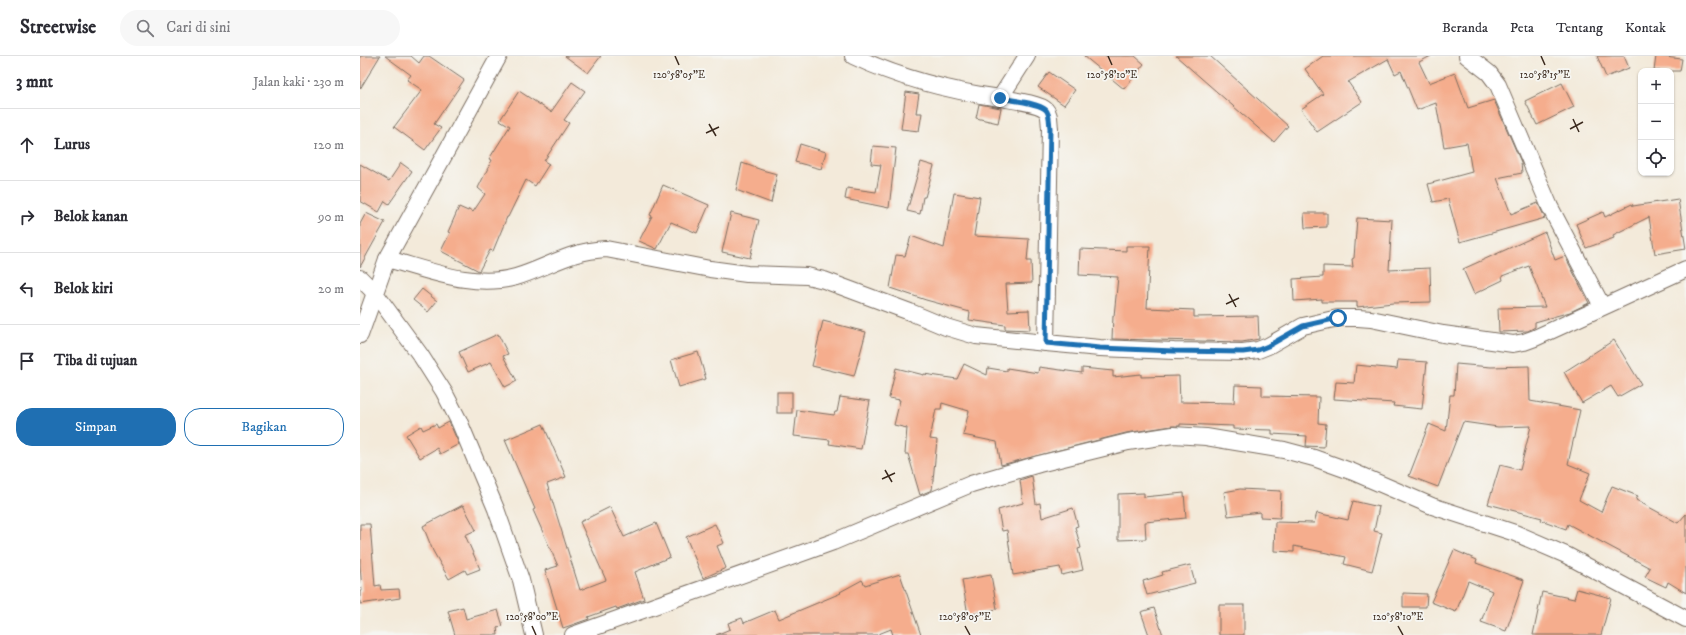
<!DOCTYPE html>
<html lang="id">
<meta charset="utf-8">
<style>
:root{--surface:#fff;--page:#f7f7f7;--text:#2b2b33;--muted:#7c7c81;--line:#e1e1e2;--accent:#1f6fb2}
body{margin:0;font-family:"IM FELL DW Pica",serif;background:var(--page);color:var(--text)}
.controls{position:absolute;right:12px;top:12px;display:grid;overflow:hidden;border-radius:8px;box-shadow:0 1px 3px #0004}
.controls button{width:36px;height:36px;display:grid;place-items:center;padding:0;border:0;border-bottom:1px solid var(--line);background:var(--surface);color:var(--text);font:20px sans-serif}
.stop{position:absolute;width:12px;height:12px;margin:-9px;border:3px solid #1f6fb2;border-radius:50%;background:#fff}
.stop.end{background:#1f6fb2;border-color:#fff;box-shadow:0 1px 4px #0008}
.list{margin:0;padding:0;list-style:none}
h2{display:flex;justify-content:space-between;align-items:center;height:52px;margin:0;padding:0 16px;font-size:17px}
h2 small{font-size:13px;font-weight:400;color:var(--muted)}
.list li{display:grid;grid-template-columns:26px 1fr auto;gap:12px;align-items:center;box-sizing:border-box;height:72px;padding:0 16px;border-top:1px solid var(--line)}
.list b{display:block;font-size:15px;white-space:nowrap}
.list em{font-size:13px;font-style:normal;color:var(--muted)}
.actions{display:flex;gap:8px;padding:12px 16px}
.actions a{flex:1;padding:9px 0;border:1px solid var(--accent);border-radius:16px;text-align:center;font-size:14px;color:var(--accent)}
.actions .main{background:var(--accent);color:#fff}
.icon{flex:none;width:22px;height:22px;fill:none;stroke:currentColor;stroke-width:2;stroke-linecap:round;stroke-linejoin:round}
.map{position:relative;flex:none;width:1326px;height:579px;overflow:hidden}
header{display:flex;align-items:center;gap:24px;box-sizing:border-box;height:56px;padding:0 20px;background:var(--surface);border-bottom:1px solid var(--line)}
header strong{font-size:19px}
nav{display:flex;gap:22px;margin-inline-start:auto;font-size:14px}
.search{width:280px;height:36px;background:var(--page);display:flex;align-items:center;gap:10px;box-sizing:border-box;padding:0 14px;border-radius:22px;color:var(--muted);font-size:15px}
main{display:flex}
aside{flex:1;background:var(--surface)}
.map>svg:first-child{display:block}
</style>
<header>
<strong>Streetwise</strong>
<div class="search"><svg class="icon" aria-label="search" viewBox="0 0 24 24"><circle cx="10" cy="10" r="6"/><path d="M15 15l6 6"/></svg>Cari di sini</div>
<nav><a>Beranda</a><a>Peta</a><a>Tentang</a><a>Kontak</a></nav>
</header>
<main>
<aside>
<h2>3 mnt<small>Jalan kaki · 230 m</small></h2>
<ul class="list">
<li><svg class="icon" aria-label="ahead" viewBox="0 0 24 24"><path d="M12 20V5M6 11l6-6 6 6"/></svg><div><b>Lurus</b></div><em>120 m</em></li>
<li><svg class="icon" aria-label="right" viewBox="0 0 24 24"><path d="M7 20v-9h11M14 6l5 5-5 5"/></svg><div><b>Belok kanan</b></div><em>90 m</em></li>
<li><svg class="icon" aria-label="left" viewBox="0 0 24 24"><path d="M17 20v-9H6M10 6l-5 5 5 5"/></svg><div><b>Belok kiri</b></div><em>20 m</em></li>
<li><svg class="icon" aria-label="arrive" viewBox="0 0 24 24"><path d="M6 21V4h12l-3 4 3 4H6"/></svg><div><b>Tiba di tujuan</b></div></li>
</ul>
<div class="actions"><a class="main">Simpan</a><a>Bagikan</a></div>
</aside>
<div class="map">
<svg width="1326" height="579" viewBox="0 0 1326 579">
<rect width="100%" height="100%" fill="#f6f6f2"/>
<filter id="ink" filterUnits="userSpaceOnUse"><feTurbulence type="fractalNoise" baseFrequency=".025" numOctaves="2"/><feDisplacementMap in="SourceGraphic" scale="8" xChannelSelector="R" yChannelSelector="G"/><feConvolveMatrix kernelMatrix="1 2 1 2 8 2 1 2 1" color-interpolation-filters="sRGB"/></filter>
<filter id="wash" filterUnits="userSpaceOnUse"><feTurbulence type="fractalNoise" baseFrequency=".012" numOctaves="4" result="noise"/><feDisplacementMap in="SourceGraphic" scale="16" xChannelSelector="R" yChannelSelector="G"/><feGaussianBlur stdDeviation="0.9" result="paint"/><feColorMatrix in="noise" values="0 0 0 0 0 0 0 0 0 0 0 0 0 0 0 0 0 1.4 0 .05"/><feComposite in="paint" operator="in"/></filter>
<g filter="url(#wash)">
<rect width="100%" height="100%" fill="#f3eada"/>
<g id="blocks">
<!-- building -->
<g fill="#f5ad8d">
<path d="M 0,0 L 20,0 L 0,33 Z"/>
<path d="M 25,0 L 51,0 L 59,7 L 64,0 L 69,0 L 104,24 L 74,68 L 81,72 L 65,94 L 34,71 L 62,34 L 47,24 L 51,19 Z"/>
<path d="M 205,0 L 241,0 L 228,17 Z"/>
<path d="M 724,0 L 775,0 L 784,8 L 764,33 Z"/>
<path d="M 816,0 L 850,0 L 928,70 L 914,86 Z"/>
<path d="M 963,0 L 1071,0 L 1059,6 L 1069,27 L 1095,17 L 1108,52 L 1134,44 L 1161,106 L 1162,117 L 1137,122 L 1151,158 L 1178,147 L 1185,162 L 1100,186 L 1088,143 L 1073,146 L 1068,128 L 1112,116 L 1107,87 L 1084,91 L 1076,47 L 1057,54 L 1041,15 L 1035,18 L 1028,3 L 988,26 L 1002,46 L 957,76 L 941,53 L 963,38 L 945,13 Z"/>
<path d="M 1237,0 L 1264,0 L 1269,12 L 1246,21 Z"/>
<path d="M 1296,0 L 1322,3 L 1320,15 L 1294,15 Z"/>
<path d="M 689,16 L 715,34 L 704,49 L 678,31 Z"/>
<path d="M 212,26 L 225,35 L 204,64 L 209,67 L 184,105 L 189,108 L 175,130 L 166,124 L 148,161 L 147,161 L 133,195 L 130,194 L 119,215 L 81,195 L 90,177 L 88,176 L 99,151 L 108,155 L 109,153 L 113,156 L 125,138 L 118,132 L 132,104 L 129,103 L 150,70 L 140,64 L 159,35 L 191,56 Z"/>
<path d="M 1202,27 L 1214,51 L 1177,69 L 1165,45 Z"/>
<path d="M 546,36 L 559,38 L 556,57 L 562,57 L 559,75 L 541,73 Z"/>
<path d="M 619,48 L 641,52 L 638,67 L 616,62 Z"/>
<path d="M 440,88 L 466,96 L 461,113 L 435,106 Z"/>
<path d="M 513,90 L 536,92 L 529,152 L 485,143 L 487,132 L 516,136 L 521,109 L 511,108 Z"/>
<path d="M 561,106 L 574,110 L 565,141 L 563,141 L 560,158 L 547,155 Z"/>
<path d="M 41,107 L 52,115 L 29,148 L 25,145 L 19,156 L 0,145 L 0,108 L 29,125 Z"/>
<path d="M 382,107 L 402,114 L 417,118 L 411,147 L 376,134 Z"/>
<path d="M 303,129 L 349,149 L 337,177 L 311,166 L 297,193 L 279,185 L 292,160 L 290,159 Z"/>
<path d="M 594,137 L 620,141 L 614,180 L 669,183 L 667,205 L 671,205 L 672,227 L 646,228 L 648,255 L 669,254 L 670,274 L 645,273 L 645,269 L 609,264 L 610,256 L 566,244 L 530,232 L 536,199 L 545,200 L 551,180 L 584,192 Z"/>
<path d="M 1318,143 L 1326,193 L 1295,198 L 1289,161 L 1253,179 L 1254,182 L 1226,192 L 1216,168 L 1243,156 L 1245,161 L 1272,148 L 1273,150 Z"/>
<path d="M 6,157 L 25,166 L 0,211 L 0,168 Z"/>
<path d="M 371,157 L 399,164 L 390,202 L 362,196 Z"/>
<path d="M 944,157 L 967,157 L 967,171 L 945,172 Z"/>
<path d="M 997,162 L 1032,164 L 1029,214 L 1070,212 L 1071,246 L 1033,247 L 997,251 L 997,246 L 962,246 L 962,243 L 934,245 L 933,223 L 963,221 L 963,210 L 993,211 L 992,203 L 994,202 Z"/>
<path d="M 1185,176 L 1195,204 L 1205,200 L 1229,247 L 1210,256 L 1175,266 L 1175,271 L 1168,275 L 1139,276 L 1138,252 L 1185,251 L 1169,210 L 1142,220 L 1143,224 L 1114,238 L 1103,213 Z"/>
<path d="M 766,190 L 790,190 L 787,252 L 834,254 L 834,261 L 898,260 L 899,283 L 882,286 L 752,283 L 753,260 L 754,260 L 758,221 L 719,219 L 720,193 L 766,195 Z"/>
<path d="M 62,233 L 77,245 L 68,256 L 53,244 Z"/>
<path d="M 463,265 L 506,276 L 494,320 L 452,310 Z"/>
<path d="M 138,278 L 148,298 L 143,300 L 157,325 L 145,331 L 131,306 L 108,316 L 99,296 Z"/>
<path d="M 1254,284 L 1281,328 L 1258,341 L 1251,330 L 1222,347 L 1204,316 Z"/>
<path d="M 338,296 L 346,323 L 319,331 L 311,304 Z"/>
<path d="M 1038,304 L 1067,306 L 1062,353 L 1033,350 L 1034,347 L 974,343 L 976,326 L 994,327 L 996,309 L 1037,313 Z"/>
<path d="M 604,308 L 627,319 L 628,312 L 647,315 L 647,312 L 678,317 L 679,311 L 722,317 L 722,312 L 753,315 L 753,321 L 781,318 L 781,321 L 819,320 L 820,346 L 874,347 L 875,329 L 902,330 L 902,340 L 959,341 L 958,367 L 966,368 L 964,391 L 946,390 L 947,380 L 912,378 L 912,374 L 873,373 L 873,370 L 820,368 L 820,370 L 812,370 L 766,377 L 641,409 L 637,386 L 603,379 L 609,355 L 582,347 L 581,353 L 576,353 L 570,383 L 577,384 L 572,434 L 560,439 L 548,398 L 545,398 L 547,372 L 534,369 L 540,344 L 529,342 L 536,312 L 564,319 L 564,318 L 597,323 Z"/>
<path d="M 1096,308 L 1131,311 L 1169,310 L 1170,345 L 1220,354 L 1208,408 L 1230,417 L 1219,444 L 1241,456 L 1252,430 L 1278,440 L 1276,444 L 1318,467 L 1326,458 L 1326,537 L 1308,526 L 1306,531 L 1285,521 L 1290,512 L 1208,468 L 1206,473 L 1181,464 L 1182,462 L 1128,448 L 1140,409 L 1160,414 L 1171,370 L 1138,371 L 1103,366 L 1078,431 L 1049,420 L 1069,368 L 1086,375 L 1090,339 L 1094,339 Z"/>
<rect x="417" y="336" width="15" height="21"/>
<path d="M 480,341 L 510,345 L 501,393 L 469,388 L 470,384 L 434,380 L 437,354 L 474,359 L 475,356 L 477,356 Z"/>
<path d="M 89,366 L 99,388 L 80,398 L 77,392 L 60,402 L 46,379 L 61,370 L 63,374 L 76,368 L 78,372 Z"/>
<path d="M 183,368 L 206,421 L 187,428 L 220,534 L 246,524 L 220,466 L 250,451 L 264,481 L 296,467 L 310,501 L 275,516 L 284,543 L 257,553 L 256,551 L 228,561 L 229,563 L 203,572 L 185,514 L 198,510 L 173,454 L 175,453 L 145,384 Z"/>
<path d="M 672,420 L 676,448 L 680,447 L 682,462 L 713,452 L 718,470 L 715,471 L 721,492 L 718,493 L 723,514 L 702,519 L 700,511 L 653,519 L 647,474 L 642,475 L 638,454 L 663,447 L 660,424 Z"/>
<path d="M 880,433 L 921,435 L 920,462 L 900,461 L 900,456 L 868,460 L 864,436 Z"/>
<path d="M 784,437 L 784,441 L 824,437 L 826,462 L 785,466 L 786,483 L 758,484 L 758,438 Z"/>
<path d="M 993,445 L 1019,451 L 1014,475 L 1022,477 L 1012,515 L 984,508 L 986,501 L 934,490 L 934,496 L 914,495 L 915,466 L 954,467 L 957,457 L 988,464 Z"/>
<path d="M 103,449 L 116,474 L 105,479 L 120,513 L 107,518 L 105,514 L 89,523 L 73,495 L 63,470 Z"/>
<path d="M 0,468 L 10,468 L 15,530 L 20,529 L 21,534 L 39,533 L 40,542 L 0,548 L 0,535 L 2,535 L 0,509 Z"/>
<path d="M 355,468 L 364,487 L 357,490 L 366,512 L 343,522 L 326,481 Z"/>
<path d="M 1094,494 L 1117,504 L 1116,507 L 1164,524 L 1146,575 L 1121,566 L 1132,535 L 1108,525 L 1096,556 L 1071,546 Z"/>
<path d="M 830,509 L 835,527 L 787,539 L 783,525 L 803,519 L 802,516 Z"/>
<path d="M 540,518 L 561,579 L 533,579 L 531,573 L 516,579 L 356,579 L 370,573 L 368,567 L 382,562 L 384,567 L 415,554 L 419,563 L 481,537 L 480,536 L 502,524 L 505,529 Z"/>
<path d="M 631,519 L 637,553 L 608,559 L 602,524 Z"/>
<path d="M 1217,533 L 1251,542 L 1241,579 L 1173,579 L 1182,536 L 1214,543 Z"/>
<path d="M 1043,537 L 1067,538 L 1066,551 L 1043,551 Z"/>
<rect x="859" y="549" width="25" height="30"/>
<path d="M 103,551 L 106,563 L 138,554 L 143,570 L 137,571 L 138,579 L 95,579 L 88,555 Z"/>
<path d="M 794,552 L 803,579 L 789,579 L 781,556 Z"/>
</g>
</g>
</g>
<g filter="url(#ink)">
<use href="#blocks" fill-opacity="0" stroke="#7b6d60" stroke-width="1"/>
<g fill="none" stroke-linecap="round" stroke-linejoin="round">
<defs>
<g id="minor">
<path d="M 493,0 C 539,22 590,35 640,42 L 667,0"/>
<path d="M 1107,0 L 1129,17 L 1138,29 L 1190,151 L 1242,250"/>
<path d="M 640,42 C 651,44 679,47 686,54 C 690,58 689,66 690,72 L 686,287 L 740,292 L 814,295 L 883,296 L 898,294 L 908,290 L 943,270 L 978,262 L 998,262 L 1011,263 L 1083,278 L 1153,288 L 1164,286 L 1175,282 L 1326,213"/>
<path d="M 27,203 C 69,214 113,233 156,221 C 189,211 209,195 246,193 L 350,213 L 387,218 L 447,220 L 464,224 L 550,256 L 586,271 L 616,280 L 686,287"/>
<path d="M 0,222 L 15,237 L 61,300 L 84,336 L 99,365 L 136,453 L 161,524 L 174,579"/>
<path d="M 0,279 L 27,203 L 139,0"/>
<path d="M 213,579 L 473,486 L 611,428 L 679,408 L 768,386 L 813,379 L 846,381 L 924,394 L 954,402 L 993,416 L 1072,450 L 1155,477 L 1206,499 L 1326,563"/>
</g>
</defs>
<!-- minor casing -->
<use href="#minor" stroke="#7b6d60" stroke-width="18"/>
<!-- minor -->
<use href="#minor" stroke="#fff" stroke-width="16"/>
</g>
</g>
<g fill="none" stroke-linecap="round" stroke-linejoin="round" filter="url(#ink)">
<!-- route -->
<path stroke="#1f6fb2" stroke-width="5" d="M 640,42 C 651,44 679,47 686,54 C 690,58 689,66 690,72 L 686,287 L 740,292 L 814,295 L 883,296 L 898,294 L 908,290 L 943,270 L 978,262"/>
</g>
<!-- ticks -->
<path fill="none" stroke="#3b2a1e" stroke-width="1.5" d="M 315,0 L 319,9M 748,0 L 752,9M 1181,0 L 1185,9M 1213,63 L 1219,76M 349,68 L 356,80M 1210,73 L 1223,66M 346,77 L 359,71M 869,238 L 876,251M 866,248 L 879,242M 525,414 L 532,426M 522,423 L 535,417M 172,570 L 176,579M 605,570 L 610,579M 1038,570 L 1043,579"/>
<g font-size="10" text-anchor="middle" fill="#3b2a1e" stroke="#f6f6f2" stroke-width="3.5" stroke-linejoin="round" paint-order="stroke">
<text x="319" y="22">120°58'05"E</text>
<text x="752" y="22">120°58'10"E</text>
<text x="1185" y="22">120°58'15"E</text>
<text x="172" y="564">120°58'00"E</text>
<text x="605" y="564">120°58'05"E</text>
<text x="1038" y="564">120°58'10"E</text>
</g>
</svg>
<div class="controls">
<button>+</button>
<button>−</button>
<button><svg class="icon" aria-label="locate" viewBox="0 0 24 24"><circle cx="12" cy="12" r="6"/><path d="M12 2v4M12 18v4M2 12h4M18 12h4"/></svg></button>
</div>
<div class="stop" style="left:978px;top:262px"></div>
<div class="stop end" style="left:640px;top:42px"></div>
</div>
</main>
